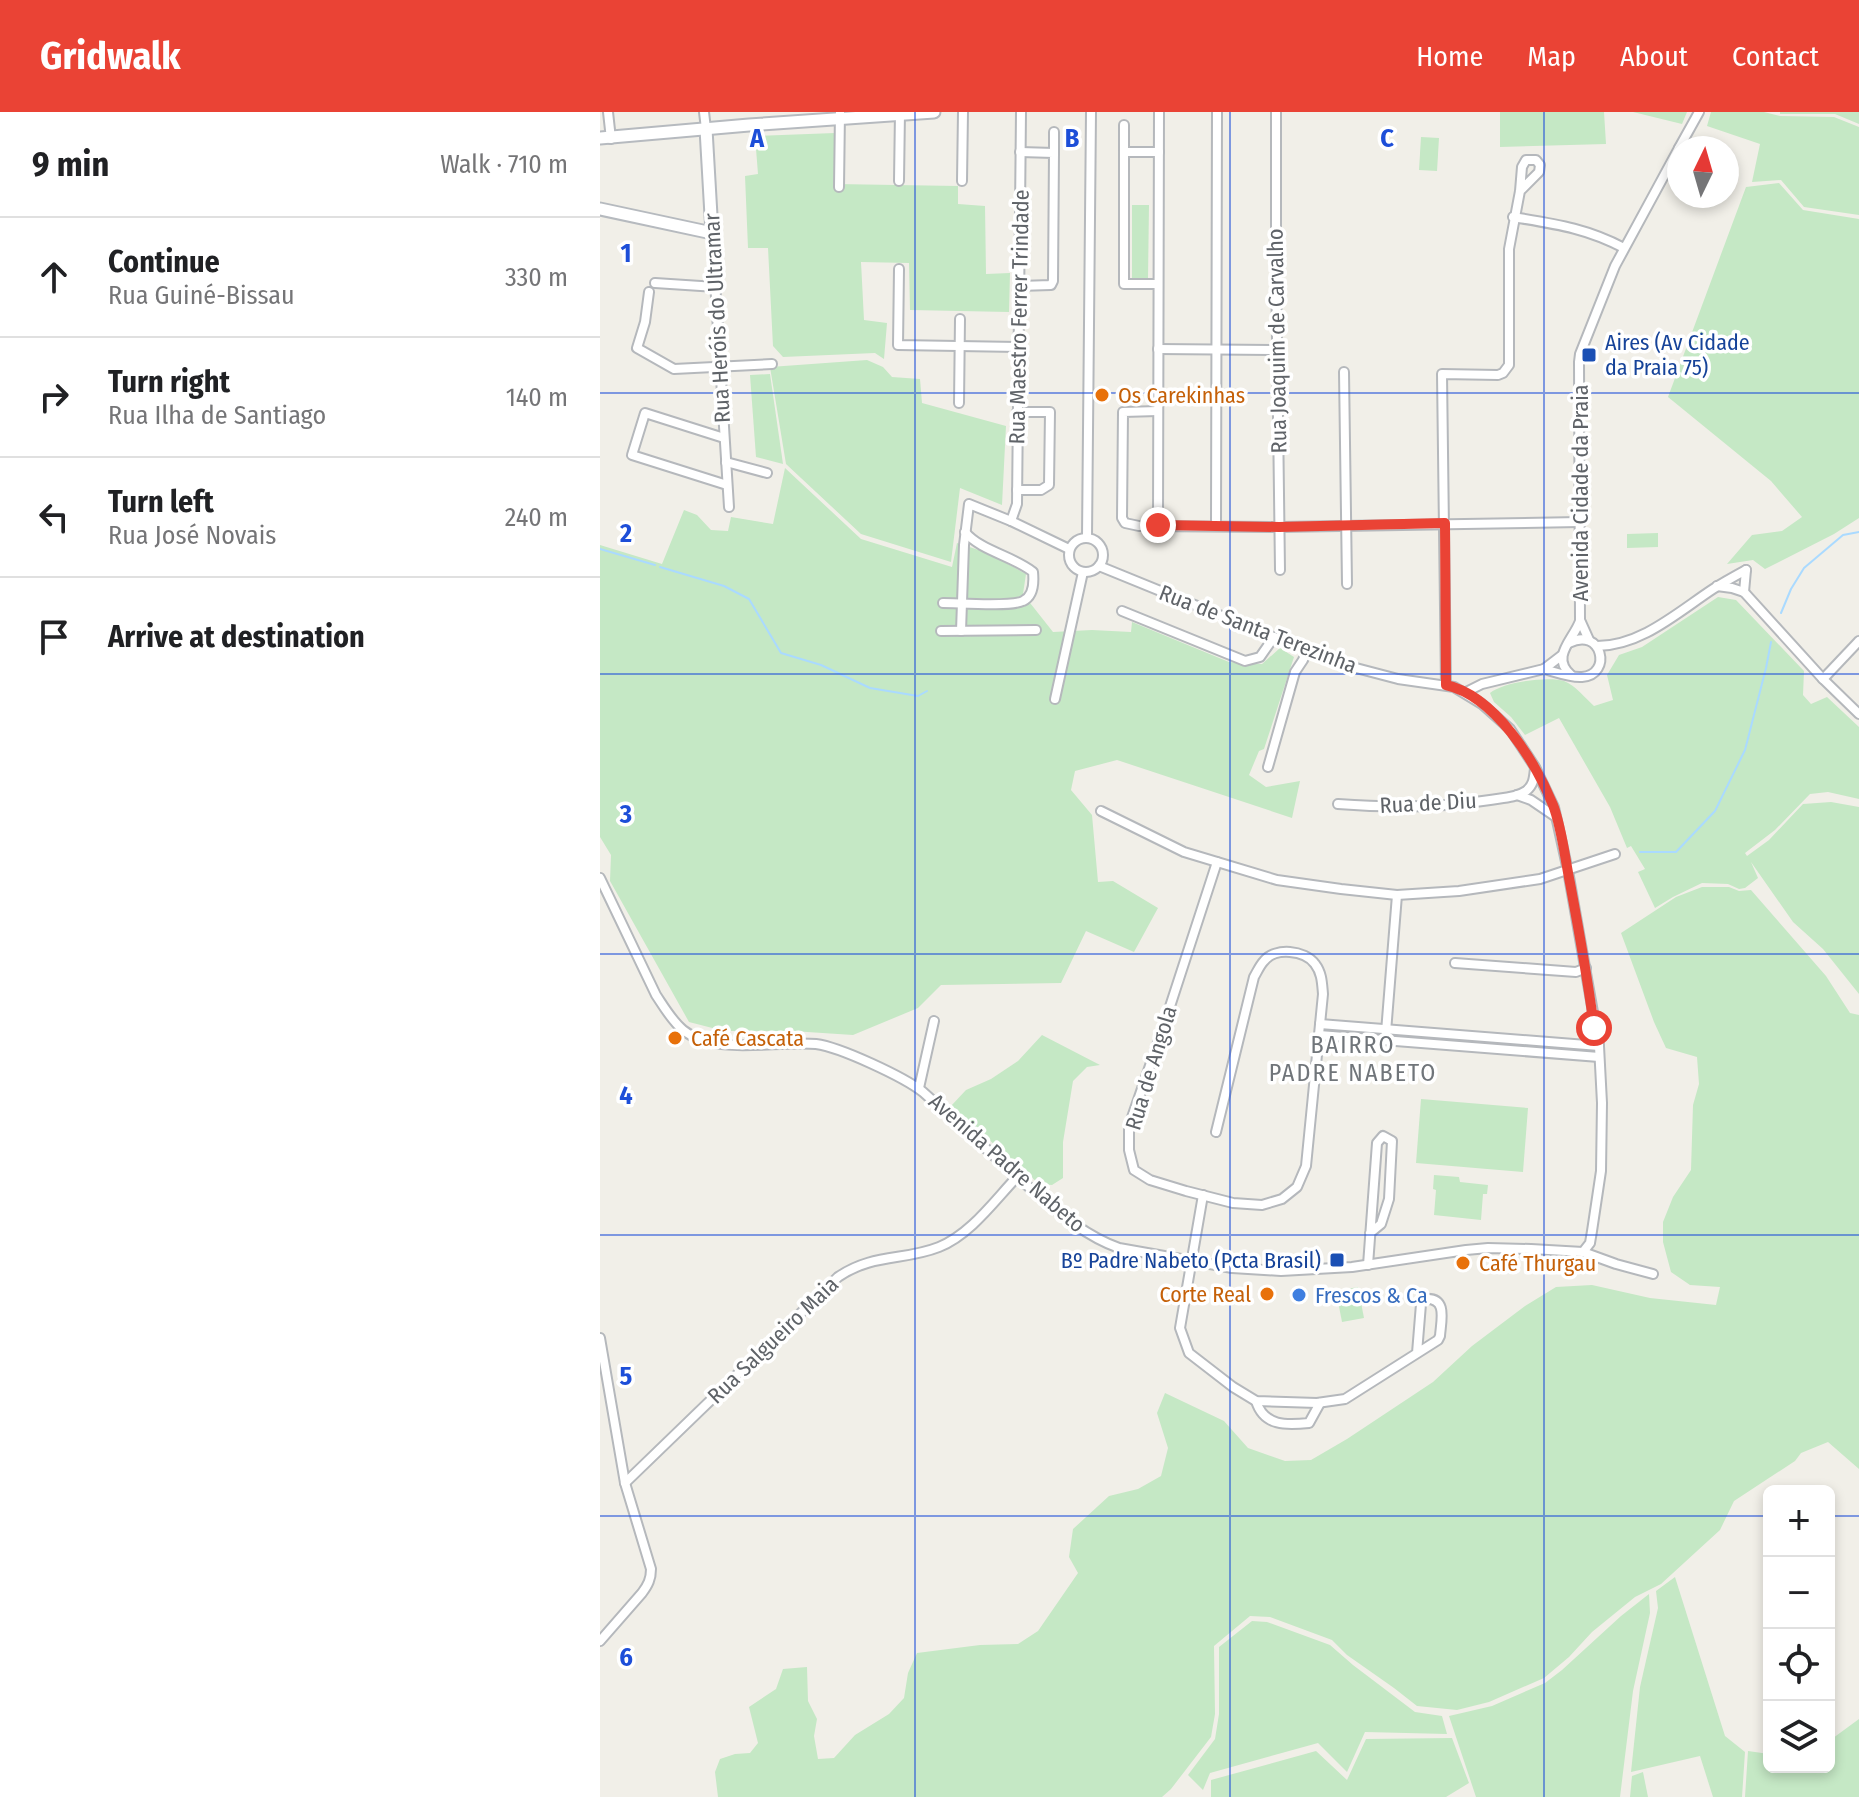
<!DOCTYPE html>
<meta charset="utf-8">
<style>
:root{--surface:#fff;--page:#f6f6f6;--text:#202124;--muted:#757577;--line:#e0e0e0;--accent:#ea4335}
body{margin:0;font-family:"Fira Sans Condensed",sans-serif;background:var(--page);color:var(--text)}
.controls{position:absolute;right:24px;bottom:24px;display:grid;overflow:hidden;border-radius:12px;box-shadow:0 4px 12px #0003}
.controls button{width:72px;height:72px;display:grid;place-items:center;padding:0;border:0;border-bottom:2px solid var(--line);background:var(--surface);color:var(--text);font:40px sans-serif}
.compass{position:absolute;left:1067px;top:24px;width:72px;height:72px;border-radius:50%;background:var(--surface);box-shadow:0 4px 12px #0003;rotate:5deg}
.stop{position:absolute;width:24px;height:24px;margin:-18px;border:6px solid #ea4335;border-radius:50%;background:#fff}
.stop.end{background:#ea4335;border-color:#fff;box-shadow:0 2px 8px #0008}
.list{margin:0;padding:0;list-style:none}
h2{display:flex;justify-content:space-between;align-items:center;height:104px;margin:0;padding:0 32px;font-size:34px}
h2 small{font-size:26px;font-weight:400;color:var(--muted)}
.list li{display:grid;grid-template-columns:52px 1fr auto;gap:24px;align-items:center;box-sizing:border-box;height:120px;padding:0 32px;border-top:2px solid var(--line)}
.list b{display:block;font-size:30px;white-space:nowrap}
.list p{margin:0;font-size:26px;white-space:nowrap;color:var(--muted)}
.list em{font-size:26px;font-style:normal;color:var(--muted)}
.icon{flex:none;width:44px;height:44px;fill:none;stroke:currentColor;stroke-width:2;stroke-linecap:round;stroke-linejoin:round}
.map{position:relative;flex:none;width:1259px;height:1685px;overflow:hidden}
header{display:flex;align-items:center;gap:48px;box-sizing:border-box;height:112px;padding:0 40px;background:var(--accent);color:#fff}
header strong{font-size:38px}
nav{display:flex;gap:44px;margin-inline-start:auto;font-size:28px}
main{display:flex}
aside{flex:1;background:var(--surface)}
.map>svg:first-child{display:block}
</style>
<header>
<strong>Gridwalk</strong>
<nav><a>Home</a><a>Map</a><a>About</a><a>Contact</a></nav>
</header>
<main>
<aside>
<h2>9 min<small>Walk · 710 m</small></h2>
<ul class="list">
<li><svg class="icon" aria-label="ahead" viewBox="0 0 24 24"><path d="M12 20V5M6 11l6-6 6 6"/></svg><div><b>Continue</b><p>Rua Guiné-Bissau</p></div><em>330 m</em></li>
<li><svg class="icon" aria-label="right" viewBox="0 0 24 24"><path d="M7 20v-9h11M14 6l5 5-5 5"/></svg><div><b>Turn right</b><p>Rua Ilha de Santiago</p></div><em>140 m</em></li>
<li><svg class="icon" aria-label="left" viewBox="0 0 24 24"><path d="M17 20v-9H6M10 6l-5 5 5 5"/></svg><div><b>Turn left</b><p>Rua José Novais</p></div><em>240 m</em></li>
<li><svg class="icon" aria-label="arrive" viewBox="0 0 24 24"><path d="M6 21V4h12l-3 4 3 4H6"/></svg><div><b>Arrive at destination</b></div></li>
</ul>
</aside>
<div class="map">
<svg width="1259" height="1685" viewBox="0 0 1259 1685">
<rect width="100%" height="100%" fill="#f1efe8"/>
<!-- green -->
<g fill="#c5e8c5">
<path d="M 900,0 L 1004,0 L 1006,32 L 900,35 Z"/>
<path d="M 1033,0 L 1087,0 L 1082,12 Z"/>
<path d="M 1111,0 L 1164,0 L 1180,4 L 1234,5 L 1259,15 L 1259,103 L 1204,95 L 1181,68 L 1152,70 L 1160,32 L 1107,14 Z"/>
<path d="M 1180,0 L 1259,0 L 1259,12 L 1235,2 L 1180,2 Z"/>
<path d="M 235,21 L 235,72 L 358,74 L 358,92 L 385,94 L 386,162 L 410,161 L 409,200 L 310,198 L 309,151 L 261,150 L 264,208 L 287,211 L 284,247 L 275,241 L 183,245 L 173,234 L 168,136 L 148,136 L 145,64 L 158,62 L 155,24 Z"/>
<path d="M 821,25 L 839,26 L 837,59 L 819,58 Z"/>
<path d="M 1179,71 L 1203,98 L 1259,107 L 1259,406 L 1234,422 L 1165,457 L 1153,448 L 1127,452 L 1152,423 L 1182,419 L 1202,405 L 1171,369 L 1068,285 L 1146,75 Z"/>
<path d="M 532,93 L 549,93 L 548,166 L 532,166 Z"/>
<path d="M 267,248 L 283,255 L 292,265 L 320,267 L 322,291 L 406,314 L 402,393 L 360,376 L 351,450 L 261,422 L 186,352 L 170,255 Z"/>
<path d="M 170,262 L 183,352 L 156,345 L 150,263 Z"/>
<path d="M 185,356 L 261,427 L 352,455 L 357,431 L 388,441 L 426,462 L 423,482 L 453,520 L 492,518 L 531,520 L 532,510 L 629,550 L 662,552 L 680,536 L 694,545 L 664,637 L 659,639 L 649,663 L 666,675 L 700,669 L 692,706 L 517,648 L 475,659 L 471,678 L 492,703 L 498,770 L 513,769 L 558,796 L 534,840 L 486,819 L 461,871 L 341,873 L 318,896 L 253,923 L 192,919 L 124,919 L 89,910 L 10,769 L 11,743 L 0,725 L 0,433 L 62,452 L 84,398 L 97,403 L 111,418 L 128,419 L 131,405 L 173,412 Z"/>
<path d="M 1058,421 L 1058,435 L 1027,436 L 1027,422 Z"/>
<path d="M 1118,485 L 1136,488 L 1204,559 L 1203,583 L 1211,592 L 1227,585 L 1259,615 L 1259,687 L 1228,680 L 1210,682 L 1175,718 L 1145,741 L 1147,744 L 1169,728 L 1203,692 L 1231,690 L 1259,695 L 1259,882 L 1223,837 L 1193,810 L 1151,750 L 1158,766 L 1145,776 L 1139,777 L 1128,772 L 1102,771 L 1073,785 L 1055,796 L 1038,760 L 1045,757 L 1031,734 L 1027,736 L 1010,695 L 959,606 L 925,623 L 911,605 L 894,590 L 890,581 C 903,570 948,564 964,569 C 975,573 985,586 994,594 L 1013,588 L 1007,563 L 1019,543 L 1042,535 Z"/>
<path d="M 1102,775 L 1129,775 L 1139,779 L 1151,778 L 1226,864 L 1250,901 L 1259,903 L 1259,1357 L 1228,1330 L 1201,1341 L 1195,1349 L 1134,1389 L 1120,1418 L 1061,1472 L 1035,1485 L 992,1520 L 969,1545 L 944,1566 L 889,1590 L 857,1598 L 817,1594 L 794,1576 L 747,1543 L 732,1528 L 670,1505 L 650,1504 L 614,1534 L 615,1602 L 611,1625 L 571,1677 L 562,1685 L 118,1685 L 115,1660 L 120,1647 L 135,1642 L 150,1641 L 158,1631 L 149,1595 L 176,1577 L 183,1557 L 207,1555 L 208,1589 L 217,1607 L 214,1624 L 218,1647 L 234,1646 L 255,1623 L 289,1602 L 304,1586 L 308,1561 L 317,1541 L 380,1533 L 418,1532 L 438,1519 L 478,1461 L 469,1445 L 473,1417 L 509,1384 L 538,1377 L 561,1364 L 568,1336 L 557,1301 L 565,1281 L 624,1309 L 648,1336 L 685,1349 L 711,1348 L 747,1327 L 833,1270 L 872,1234 L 925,1194 L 956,1175 L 992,1173 L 1050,1186 L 1116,1193 L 1120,1175 L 1090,1173 L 1071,1160 L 1063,1130 L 1063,1110 L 1073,1085 L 1091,1058 L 1093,993 L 1099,972 L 1097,945 L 1066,936 L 1054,910 L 1021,821 L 1076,785 Z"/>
<path d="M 442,923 L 500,953 L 487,955 L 473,969 L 463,1030 L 463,1066 L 452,1073 L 439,1072 L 351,994 L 366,978 L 391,967 L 418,949 Z"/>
<path d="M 821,987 L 928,996 L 923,1060 L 816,1051 Z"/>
<path d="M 834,1063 L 859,1065 L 860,1070 L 888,1073 L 887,1082 L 883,1082 L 881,1108 L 834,1103 L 836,1078 L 833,1077 Z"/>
<path d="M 758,1175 L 764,1206 L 742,1210 L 736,1179 Z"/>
<path d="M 1075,1465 L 1125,1624 L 1145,1640 L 1142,1685 L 1113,1685 L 1100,1644 L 1031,1660 L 1040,1575 L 1058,1496 L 1056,1479 Z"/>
<path d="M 1049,1482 L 1050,1501 L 1033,1579 L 1020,1685 L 876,1685 L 849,1604 L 892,1594 L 945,1571 L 962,1558 L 1021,1504 Z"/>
<path d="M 652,1509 L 667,1510 L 730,1533 L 753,1553 L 815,1600 L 842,1604 L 847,1622 L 765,1620 L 747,1660 L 718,1631 L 610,1661 L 603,1678 L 588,1663 L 615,1627 L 619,1602 L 619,1535 Z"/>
<path d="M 1259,1607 L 1259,1685 L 1145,1685 L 1148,1639 L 1169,1642 L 1169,1655 L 1229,1655 L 1229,1629 Z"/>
<path d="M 852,1626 L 869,1671 L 846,1685 L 611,1685 L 611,1668 L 716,1639 L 747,1668 L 766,1627 Z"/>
<path d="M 1043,1660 L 1048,1685 L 1030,1685 L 1032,1664 Z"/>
</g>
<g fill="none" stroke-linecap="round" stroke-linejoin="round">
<!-- stream -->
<g stroke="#aadaff" stroke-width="2">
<path d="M 0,437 L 55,453"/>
<path d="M 60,455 L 124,474 L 149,487 L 181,541 L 221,553 L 270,576 L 318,584 L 327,579"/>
<path d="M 1181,501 L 1191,477 L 1204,456 L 1243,423 L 1259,420"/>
<path d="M 1040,740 L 1076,740 L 1115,699 L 1145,638 L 1166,556 L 1171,530"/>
</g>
<defs>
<g id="street">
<path d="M 8,0 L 11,27"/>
<path d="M 104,0 L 106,17"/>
<path d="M 676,0 L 676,152 L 680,458"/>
<path d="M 1079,36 L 1099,0"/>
<path d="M 524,40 L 524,13"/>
<path d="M 454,41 L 454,20"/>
<path d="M 299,69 L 300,0"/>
<path d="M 362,69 L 363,0"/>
<path d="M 239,75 L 240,0"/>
<path d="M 913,105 C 955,112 986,116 1024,136"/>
<path d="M 112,121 L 129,395"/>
<path d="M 299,157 L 298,233 L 418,235"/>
<path d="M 55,171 L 116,175"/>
<path d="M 558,172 L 524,172 L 524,40 L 559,40"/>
<path d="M 419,174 L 451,173 L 453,169 L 454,41 L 420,40"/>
<path d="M 49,180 L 45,210 L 37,236 L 74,257 L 172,252"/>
<path d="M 558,237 L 677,238"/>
<path d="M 744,260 L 747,472"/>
<path d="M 359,291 L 360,207"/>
<path d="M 558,299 L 523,300 L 522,406 L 525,411 L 539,414 L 679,415 L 980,410"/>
<path d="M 124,326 L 45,301 L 32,343 L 127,373"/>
<path d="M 126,350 L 167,361"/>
<path d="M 417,378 L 441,378 L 449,373 L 450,300 L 417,300"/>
<path d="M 411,409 L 417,392 L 421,0"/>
<path d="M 558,413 L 559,0"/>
<path d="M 616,413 L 617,0"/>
<path d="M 487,425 L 491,0"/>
<circle cx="486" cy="443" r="17"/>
<path d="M 499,454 L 737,551 L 798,567 L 854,575 L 882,592 L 910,617 L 935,655 L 954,695 L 968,759 L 999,934 L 1002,991 L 1001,1059 L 992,1119 L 990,1131 L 983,1140"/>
<path d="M 1117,474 L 1132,476 L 1144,480 L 1223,567 L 1259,602"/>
<path d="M 1144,480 L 1146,458"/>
<path d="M 343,491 C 359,491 411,495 423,489 C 434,484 434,470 433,460 C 413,444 381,439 365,420"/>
<path d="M 522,499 L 645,549 L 660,545 L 674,525"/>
<path d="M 341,519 L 436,518"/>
<path d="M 361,519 L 364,433 L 369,392 L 411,409 L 469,437"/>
<path d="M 989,528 L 980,508 L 979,250 L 980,242 L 1015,154 L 1079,36"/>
<path d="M 997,534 C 1041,534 1078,500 1113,477 C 1124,470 1135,464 1146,458"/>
<path d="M 944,557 C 955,560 971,566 982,565 C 1013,563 1002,514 969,531"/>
<path d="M 971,563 C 950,545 973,528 980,509"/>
<path d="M 1223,567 L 1259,529"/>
<path d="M 846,573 L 842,262 L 898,263 L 903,261 L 909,253 L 909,137 L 920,79 L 922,55 L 926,48 L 936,48 L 940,53 L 939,60 L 920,79"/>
<path d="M 866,580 L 882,572 L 944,557 L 961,544"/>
<path d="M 455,587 L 483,460"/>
<path d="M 668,655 L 695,560 L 703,548 L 707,539"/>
<path d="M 917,683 L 931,688 L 956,705"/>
<path d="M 738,692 C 790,696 839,696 890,688 C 902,686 916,686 926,679 C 934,673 934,665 935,656"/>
<path d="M 501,699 L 584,740 L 677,768 L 741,777 L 797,783 L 859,779 L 940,767 L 1015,742"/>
<path d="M 0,766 L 56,883 C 64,895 72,909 83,918 C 115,944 176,928 216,932 C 240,935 304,965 323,980 C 359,1012 395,1045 431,1077 C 458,1100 485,1124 519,1136 L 632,1156 L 681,1159 L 752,1155 L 866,1138 L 888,1136 L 931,1137 L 983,1140 L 1016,1152 L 1053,1162"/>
<path d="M 855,851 L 976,860 L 986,856"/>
<path d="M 720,912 L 999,934"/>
<path d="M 786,920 L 797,783"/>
<path d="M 719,923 L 999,945"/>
<path d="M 319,976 L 334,909"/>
<path d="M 616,1020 L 654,865 C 657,860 660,853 664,849 C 675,835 705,838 715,852 C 722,861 722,871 723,882 L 706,1054 L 697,1075 L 682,1087 L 662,1093 L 633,1091 L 586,1079 L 550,1068 L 534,1058 L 529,1038 L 529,1014 L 563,916 L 617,750"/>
<path d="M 603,1083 L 580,1216 L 589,1241 L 633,1275 L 656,1289 L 717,1291 L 745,1287 L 838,1228 L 840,1224 C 841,1209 848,1185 825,1187 L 821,1192 L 817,1241"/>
<path d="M 768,1153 L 777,1031 L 783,1024 L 792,1029 L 789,1087 L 781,1112 L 770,1121"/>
<path d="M 0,1226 L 25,1371 L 51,1457 C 51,1467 48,1473 42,1481 L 0,1529"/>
<path d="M 656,1289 C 664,1315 687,1313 709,1311 L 720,1291"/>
<path d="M 25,1371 L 238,1165 C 273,1141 304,1149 339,1135 C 371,1122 394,1089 417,1065"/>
</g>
<g id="secondary">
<path d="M 0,26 L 149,13 L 334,0"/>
<path d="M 0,97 L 112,121 L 106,17"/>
</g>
</defs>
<!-- street casing -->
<use href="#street" stroke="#b5b8bc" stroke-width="12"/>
<!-- secondary casing -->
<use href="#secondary" stroke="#b6babf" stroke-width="15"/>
<!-- street -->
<use href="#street" stroke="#fff" stroke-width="8"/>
<!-- secondary -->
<use href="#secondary" stroke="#fff" stroke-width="11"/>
</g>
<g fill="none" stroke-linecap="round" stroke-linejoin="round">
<!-- route -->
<path stroke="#ea4335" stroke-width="10" d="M 558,413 L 679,415 L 845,411 L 846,573 C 895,584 935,649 953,693 C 962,716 965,747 970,771 C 979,819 988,867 994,916"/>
</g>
<!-- grid -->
<path fill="none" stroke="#1d4ed8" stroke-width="2" stroke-opacity="0.55" d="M 315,0 L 315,1685M 630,0 L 630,1685M 944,0 L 944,1685M 0,281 L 1259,281M 0,562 L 1259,562M 0,842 L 1259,842M 0,1123 L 1259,1123M 0,1404 L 1169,1404M 1229,1404 L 1259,1404"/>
<!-- markers -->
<g fill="#1a4fb4" stroke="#fff" stroke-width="3">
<rect x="981" y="235" width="16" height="16" rx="4"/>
<rect x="729" y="1140" width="16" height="16" rx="4"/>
</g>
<g fill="#e8710a" stroke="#fff" stroke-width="3">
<circle cx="502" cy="283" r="8"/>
<circle cx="75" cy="926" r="8"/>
<circle cx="863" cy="1151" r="8"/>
<circle cx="667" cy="1182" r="8"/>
</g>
<circle fill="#3f7fe0" stroke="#fff" stroke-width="3" cx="699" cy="1183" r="8"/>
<g text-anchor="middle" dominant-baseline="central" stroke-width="7" stroke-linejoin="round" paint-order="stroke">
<!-- street labels -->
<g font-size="22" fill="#5f6368" stroke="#fff">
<text transform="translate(419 205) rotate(-89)">Rua Maestro Ferrer Trindade</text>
<text transform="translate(117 206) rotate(-93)">Rua Heróis do Ultramar</text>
<text transform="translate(677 229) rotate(-91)">Rua Joaquim de Carvalho</text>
<text transform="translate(980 381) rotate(-90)">Avenida Cidade da Praia</text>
<text transform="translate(658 517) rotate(21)">Rua de Santa Terezinha</text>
<text transform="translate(828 691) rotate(-3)">Rua de Diu</text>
<text transform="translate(551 956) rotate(-73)">Rua de Angola</text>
<text transform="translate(407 1051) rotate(41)">Avenida Padre Nabeto</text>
<text transform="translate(173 1228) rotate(-44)">Rua Salgueiro Maia</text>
</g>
<!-- transit labels -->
<g font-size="22" fill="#164399" stroke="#fff" text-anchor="start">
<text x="1005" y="230">Aires (Av Cidade<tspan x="1005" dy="25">da Praia 75)</tspan></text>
<text x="721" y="1148" text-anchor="end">Bº Padre Nabeto (Pcta Brasil)</text>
</g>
<!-- food labels -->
<g font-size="22" fill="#c56008" stroke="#fff" text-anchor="start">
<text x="518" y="283">Os Carekinhas</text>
<text x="91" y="926">Café Cascata</text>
<text x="879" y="1151">Café Thurgau</text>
<text x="651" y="1182" text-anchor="end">Corte Real</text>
</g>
<!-- shop labels -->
<g font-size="22" fill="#366cbe" stroke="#fff" text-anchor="start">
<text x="715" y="1183">Frescos &amp; Ca</text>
</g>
<!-- neighbourhood labels -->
<g font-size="24" letter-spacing="2" fill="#70757a" stroke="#fff">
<text x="753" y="933">BAIRRO<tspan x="753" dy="28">PADRE NABETO</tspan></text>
</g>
</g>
<g font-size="26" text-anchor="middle" font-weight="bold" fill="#1d4ed8" stroke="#fff" stroke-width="7" stroke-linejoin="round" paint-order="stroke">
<text x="157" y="35">A</text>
<text x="472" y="35">B</text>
<text x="787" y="35">C</text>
<text x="26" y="150">1</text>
<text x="26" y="430">2</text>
<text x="26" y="711">3</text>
<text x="26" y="992">4</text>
<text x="26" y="1273">5</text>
<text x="26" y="1554">6</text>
</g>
</svg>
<div class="controls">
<button>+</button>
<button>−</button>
<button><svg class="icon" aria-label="locate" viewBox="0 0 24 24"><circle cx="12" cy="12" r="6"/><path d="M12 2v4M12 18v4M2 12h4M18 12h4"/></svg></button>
<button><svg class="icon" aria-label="layers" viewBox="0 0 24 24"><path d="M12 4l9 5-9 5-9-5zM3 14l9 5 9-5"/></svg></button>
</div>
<svg class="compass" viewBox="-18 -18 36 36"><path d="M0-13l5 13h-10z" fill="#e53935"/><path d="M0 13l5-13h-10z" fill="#757577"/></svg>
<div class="stop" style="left:994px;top:916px"></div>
<div class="stop end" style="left:558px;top:413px"></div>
</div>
</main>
